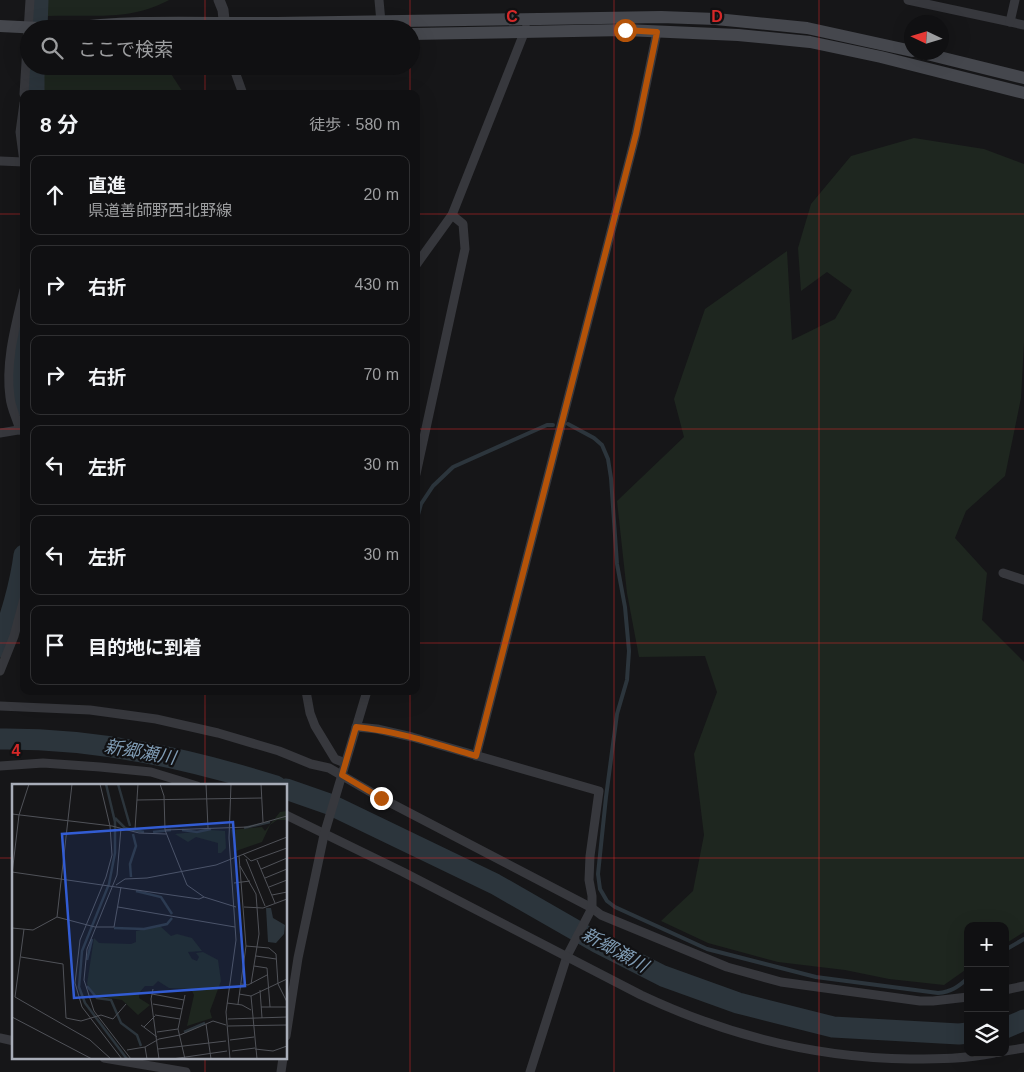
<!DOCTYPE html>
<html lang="ja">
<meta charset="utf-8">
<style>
:root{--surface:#101012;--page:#1e1e20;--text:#f1f3f6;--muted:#9c9d9f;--line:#303032}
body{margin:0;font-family:Arial,"Noto Sans JP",sans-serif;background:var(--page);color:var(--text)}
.controls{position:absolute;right:15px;bottom:15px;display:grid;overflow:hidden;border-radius:10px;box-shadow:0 5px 20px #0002}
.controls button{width:45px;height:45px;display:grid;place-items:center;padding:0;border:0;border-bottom:1px solid var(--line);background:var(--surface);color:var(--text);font:25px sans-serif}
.compass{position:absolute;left:904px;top:15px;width:45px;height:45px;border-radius:50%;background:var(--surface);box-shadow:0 5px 20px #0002;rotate:274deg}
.stop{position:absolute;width:15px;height:15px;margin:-11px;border:4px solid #b45309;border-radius:50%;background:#fff}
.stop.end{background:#b45309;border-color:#fff;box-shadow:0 1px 5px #0008}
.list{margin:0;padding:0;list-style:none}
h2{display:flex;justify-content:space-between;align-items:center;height:65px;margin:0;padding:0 20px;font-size:21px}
h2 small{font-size:16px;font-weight:400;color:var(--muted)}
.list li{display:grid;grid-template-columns:32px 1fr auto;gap:15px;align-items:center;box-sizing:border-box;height:80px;margin:0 10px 10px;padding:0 10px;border:1px solid var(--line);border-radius:10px}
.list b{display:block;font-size:19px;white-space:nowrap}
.list p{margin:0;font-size:16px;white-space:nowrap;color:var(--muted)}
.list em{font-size:16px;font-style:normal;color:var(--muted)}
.icon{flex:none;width:28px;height:28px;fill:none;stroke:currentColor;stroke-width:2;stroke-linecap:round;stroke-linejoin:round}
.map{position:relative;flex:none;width:1024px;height:1072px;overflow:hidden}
.search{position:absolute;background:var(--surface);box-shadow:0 5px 20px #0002;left:20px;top:20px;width:400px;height:55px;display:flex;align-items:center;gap:12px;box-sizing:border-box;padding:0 18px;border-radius:28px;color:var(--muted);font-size:19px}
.panel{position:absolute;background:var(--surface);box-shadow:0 5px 20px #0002;left:20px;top:90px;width:400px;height:605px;border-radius:10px}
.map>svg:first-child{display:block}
</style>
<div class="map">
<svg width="1024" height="1072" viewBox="0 0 1024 1072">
<rect width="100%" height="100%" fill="#161618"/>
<!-- green -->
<g fill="#1e261f">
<path d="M 45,0 L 169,0 C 127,22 93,14 48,16 Z"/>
<path d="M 47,66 L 166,66 L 184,94 L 40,94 L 41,74 Z"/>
<path d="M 914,138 L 984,149 L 1024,164 L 1024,343 L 1021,398 L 1005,476 L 966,511 L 955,538 L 987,573 L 982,620 L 1024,662 L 1024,932 L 1005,944 L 1005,926 L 968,926 L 968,968 L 944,985 L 889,979 L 845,970 L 778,962 L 708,943 L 661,921 L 693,891 L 704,835 L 694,754 L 717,692 L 705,656 L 639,657 L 627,593 L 617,501 L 684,437 L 674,399 L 705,309 L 787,251 L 792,340 L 835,319 L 852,290 L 827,272 L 801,291 L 798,248 L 811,204 L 851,156 Z"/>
</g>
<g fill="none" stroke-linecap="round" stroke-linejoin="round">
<!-- stream -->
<g stroke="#2c353c" stroke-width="4">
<path d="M 568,424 L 594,438 L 602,445 L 608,459 L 611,478 L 617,564 L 625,607 L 629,651 L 627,680 L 617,714 L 606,797 L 598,874 L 600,889 L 607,901 L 615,907 L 707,949 L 816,977 L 938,993 C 951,992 958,987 968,978"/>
<path d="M 416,522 L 421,504 L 433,486 L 453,467 L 547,425 L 553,425"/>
<path d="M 1005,950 L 1024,939"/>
</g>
<!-- river -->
<g stroke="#2c353c" stroke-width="21">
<path d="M 37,29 L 38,0"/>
<path d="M 34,66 L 34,94"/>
<path d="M 24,335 C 19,355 17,387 24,406"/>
<path d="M 0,647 C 10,617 20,587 24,555"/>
<path d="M 0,739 C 95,738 186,758 276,786"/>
<path d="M 286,789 L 329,804 L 495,884 L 598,943 L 663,976 L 738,1003 L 833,1027 L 959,1034 L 968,1033"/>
<path d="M 1005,1028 L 1024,1020"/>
</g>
<!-- minor -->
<g stroke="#37383d" stroke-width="9">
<path d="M 379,0 L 381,22"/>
<path d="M 908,0 L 1024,25"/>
<path d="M 1010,22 L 1015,0"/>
<path d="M 233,66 L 243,94"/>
<path d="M 24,94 L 30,0"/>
<path d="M 24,103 L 20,132 L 24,162"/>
<path d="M 0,161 L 24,162"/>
<path d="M 416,265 L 452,215 L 526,28"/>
<path d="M 20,430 C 17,419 11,408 10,397 C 5,362 16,324 24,290"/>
<path d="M 0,433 L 24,429"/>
<path d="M 416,474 L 465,249 L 463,224 L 452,215"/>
<path d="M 1003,573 L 1024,580"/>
<path d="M 0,671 L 14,636 L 24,599"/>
<path d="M 306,691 L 310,713 L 315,726 L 335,759 L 345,763"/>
<path d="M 0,706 L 90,710 L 156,719 L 218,733 L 279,751 L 311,764 L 329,768 L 381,798 L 592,908 L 601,915 L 727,967 L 781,982 L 920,1001 L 933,1001 L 968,997"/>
<path d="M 356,727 L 377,729 L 412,737 L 599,791 L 590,856 L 589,880 L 592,896 L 592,908 L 567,956 L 530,1072"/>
<path d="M 476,756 L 636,134 L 657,32"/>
<path d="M 0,766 L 43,763 L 100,767 L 151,772 L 197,786"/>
<path d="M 286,815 L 403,872 L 641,995 C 726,1035 816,1058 910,1059 C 938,1059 966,1059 994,1053"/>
<path d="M 1005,990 L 1024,986"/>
<path d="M 286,1036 L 298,958 L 324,835 L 367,691"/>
<path d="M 0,1038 L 14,1041"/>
<path d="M 1005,1051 L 1024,1048"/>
<path d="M 104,1058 L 186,1072"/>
<path d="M 281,1072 L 283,1058"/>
</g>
<!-- tertiary -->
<path stroke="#37383d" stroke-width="11" d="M 219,0 L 223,10 L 225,29"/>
<!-- secondary -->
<g stroke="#45474d" stroke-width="12">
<path d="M 0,26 L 60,29"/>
<path d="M 65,29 C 135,19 207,24 277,23 C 405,21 533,19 661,17 L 716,19 L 807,28 L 912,51"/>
<path d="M 411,34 L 625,30 L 738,35 L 810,42 L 881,57 L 1024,93"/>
<path d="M 919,52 L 1024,78"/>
</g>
</g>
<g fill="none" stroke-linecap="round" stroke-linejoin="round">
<!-- route -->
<path stroke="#b45309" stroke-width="6" d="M 381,798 L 342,775 L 356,727 C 397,731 436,744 476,756 L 636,134 L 657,32 L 625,30"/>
</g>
<!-- grid -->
<path fill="none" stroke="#d62828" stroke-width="1" stroke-opacity="0.55" d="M 205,0 L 205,29M 410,0 L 410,29M 614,0 L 614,1072M 819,0 L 819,1072M 205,66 L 205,94M 410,66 L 410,94M 0,214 L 24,214M 416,214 L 1024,214M 0,429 L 24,429M 416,429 L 1024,429M 0,643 L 24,643M 416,643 L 1024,643M 205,691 L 205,786M 410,691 L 410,1072M 0,858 L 14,858M 286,858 L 1024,858M 205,1058 L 205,1072"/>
<g text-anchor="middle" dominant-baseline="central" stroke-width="4.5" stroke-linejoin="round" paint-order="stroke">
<!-- water labels -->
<g font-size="18" font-style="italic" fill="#7f9bb3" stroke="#111113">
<text transform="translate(140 752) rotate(10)">新郷瀬川</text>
<text transform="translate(615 950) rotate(29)">新郷瀬川</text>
</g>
</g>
<!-- overview -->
<g transform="translate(12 784)">
<rect width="275" height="275" fill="#161618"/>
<path d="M 275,27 L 275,36 L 265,36 L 258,41 L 250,58 L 224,67 L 219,46 L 250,43 L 253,47 L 268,28 ZM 200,46 L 213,47 L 214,64 L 209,69 L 206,69 L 206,59 L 184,53 L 176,58 L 163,50 ZM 148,142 L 159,152 L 165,150 L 180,154 L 190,167 L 176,168 L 180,175 L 185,177 L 187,173 L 184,169 L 191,168 L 206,176 L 209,197 L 198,227 L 200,234 L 175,242 L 182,211 L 179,205 L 157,204 L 146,197 L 141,202 L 133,202 L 127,209 L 127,214 L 138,221 L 126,231 L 110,216 L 84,212 L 75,200 L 82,154 L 87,159 L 119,160 L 124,158 L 124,147 Z" fill="#1e261f"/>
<path d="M 254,124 L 259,124 L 261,134 L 273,141 L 272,150 L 264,159 L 256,158 Z" fill="#2c353c"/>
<path fill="none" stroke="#2c353c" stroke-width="2.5" d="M 94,0 L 103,38 L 103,69 L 97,100 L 70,167 L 67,203 L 73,219 L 115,275M 106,0 L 118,42M 103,34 L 113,44 L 132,48M 232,44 L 258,38M 170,46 L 185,48 L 199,45M 141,48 L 159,46M 119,93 L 118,80 L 124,62 L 121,50M 124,107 L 149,113 L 160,130M 102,144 L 132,145 L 155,140 L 160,134M 75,176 L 80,155M 75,202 L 85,214 L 99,216 L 109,239 L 125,251 L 129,262M 172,248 L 193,239"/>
<path fill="none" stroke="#505258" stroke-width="1" d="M 88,0 L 98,42 L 100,71 L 94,93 L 68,156 L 63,199 L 70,223 L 110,275M 148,0 L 152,12 L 153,46 L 175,101 L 192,113 L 224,123M 194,0 L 196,44M 249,0 L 251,38M 125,16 L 250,14M 0,30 L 100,42 L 127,49 L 154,50M 109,44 L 105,91 L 75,165 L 72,196 L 82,227 L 119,275M 123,45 L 126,0M 153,46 L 236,43 L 275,32M 231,70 L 239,77 L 275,64M 234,75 L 253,122M 245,76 L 263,119M 228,82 L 244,110 L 247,150 L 239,200M 249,85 L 275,74M 0,88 L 187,115 L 192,113M 0,90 L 7,31 L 17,0M 253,94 L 275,85M 222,99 L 238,97M 104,101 L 113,95 L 135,94 L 204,81 L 275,53M 257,103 L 275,96M 260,111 L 275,108M 106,123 L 223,143M 232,123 L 251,124 L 275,115M 45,133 L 60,0M 0,144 L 21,146 L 45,133 L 83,143 L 102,143 L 109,103M 12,145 L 3,213 L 78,256 L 99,275M 234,162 L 257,164 L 264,170 L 266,200 L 275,218 L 275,233M 244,172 L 264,175M 9,173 L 51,180 L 54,234 L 69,237 L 89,231 L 101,235 L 114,220M 242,182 L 255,184 L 258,223M 229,200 L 236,201 L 255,191M 141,205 L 139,215 L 147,275M 248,206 L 250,234M 140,210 L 172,216M 227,210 L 239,212 L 275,195M 173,211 L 166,245 L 173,275M 239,212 L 245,275M 215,219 L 230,221 L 239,226M 141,220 L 170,225M 226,220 L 234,162 L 227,72M 249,223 L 274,223M 143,231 L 168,235M 0,233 L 80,275M 216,235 L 275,233M 194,240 L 199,275M 129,241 L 145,253M 216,242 L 275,241M 132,243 L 143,232M 145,248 L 166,245M 218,256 L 242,253M 146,265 L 214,257M 243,265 L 261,267 L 275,262M 115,266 L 133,263M 220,267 L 243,264M 135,275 L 133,263 L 147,255 L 168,251 L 201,237 L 214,241M 160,275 L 215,267M 218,275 L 214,228 L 224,156 L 217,54 L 219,0"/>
<path fill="#325cd3" fill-opacity="0.15" stroke="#325cd3" stroke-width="2.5" d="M 221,38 L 233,202 L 62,214 L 50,50 Z"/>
<rect width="275" height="275" fill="none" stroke="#a8adb8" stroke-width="2.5"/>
</g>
<g font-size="16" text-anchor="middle" font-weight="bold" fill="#d62828" stroke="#111113" stroke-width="4.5" stroke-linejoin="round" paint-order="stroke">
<text x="512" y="22">C</text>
<text x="717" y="22">D</text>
<text x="16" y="756">4</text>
</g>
</svg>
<div class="controls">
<button>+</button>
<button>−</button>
<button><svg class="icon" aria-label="layers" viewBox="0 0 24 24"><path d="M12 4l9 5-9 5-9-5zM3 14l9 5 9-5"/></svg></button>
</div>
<svg class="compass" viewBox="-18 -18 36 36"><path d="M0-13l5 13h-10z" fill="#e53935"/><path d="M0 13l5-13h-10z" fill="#9c9d9f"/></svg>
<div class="stop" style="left:625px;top:30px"></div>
<div class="stop end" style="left:381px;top:798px"></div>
<div class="search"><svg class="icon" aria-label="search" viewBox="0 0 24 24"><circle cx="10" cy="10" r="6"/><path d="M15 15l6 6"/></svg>ここで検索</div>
<section class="panel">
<h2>8 分<small>徒歩 · 580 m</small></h2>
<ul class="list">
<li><svg class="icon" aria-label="ahead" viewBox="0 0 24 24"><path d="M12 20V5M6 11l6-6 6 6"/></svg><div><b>直進</b><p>県道善師野西北野線</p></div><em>20 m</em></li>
<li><svg class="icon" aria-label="right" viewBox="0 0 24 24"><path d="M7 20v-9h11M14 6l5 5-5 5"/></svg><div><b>右折</b></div><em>430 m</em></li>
<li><svg class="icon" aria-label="right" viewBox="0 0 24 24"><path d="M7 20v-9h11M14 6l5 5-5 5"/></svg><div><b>右折</b></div><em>70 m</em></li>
<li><svg class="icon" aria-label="left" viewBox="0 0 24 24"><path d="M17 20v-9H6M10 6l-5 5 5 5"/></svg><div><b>左折</b></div><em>30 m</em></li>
<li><svg class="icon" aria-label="left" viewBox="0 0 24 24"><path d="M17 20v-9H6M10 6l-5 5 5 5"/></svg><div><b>左折</b></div><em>30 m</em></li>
<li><svg class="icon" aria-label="arrive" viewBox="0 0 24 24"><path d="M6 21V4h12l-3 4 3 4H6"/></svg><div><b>目的地に到着</b></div></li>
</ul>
</section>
</div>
